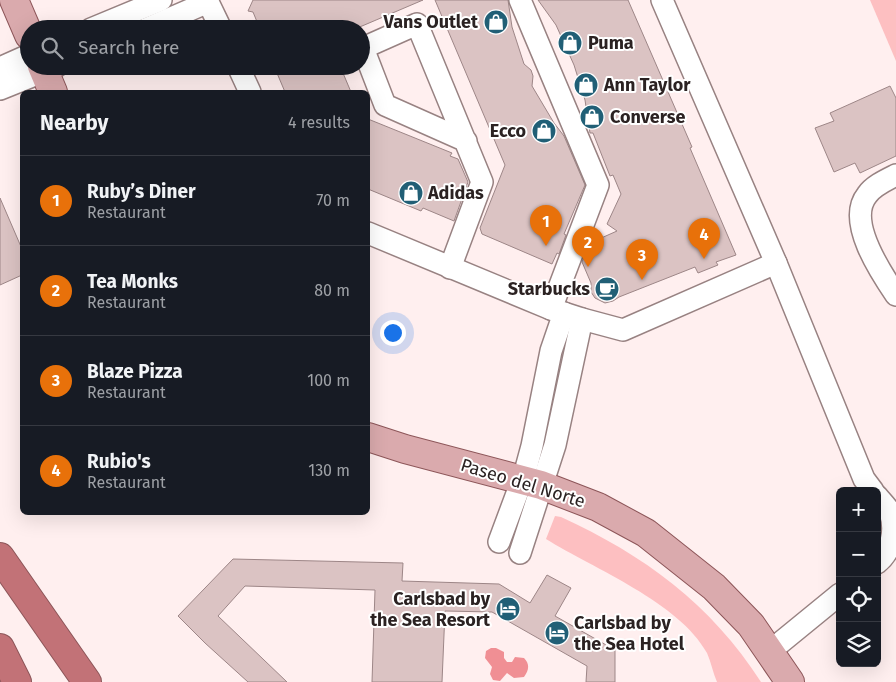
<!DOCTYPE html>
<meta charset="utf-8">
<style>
:root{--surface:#171b24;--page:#242831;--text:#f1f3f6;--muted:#9ea1a6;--line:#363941;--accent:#93b0bc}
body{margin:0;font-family:"Fira Sans",sans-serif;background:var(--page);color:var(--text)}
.controls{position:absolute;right:15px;bottom:15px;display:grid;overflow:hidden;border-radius:8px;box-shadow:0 5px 20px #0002}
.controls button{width:45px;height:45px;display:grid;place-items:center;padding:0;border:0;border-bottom:1px solid var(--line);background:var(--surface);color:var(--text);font:25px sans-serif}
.you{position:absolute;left:392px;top:332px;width:18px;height:18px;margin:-12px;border:4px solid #fff;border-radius:50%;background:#1a73e8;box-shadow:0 0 0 8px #1a73e833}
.badge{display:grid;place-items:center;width:32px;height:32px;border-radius:50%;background:var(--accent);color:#fff;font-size:16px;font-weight:700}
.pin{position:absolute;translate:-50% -41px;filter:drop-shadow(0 1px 2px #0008)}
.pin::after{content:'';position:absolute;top:26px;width:18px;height:15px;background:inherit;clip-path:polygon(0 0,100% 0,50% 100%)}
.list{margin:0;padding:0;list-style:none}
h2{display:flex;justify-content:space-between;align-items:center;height:65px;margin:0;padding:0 20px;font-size:21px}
h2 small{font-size:16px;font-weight:400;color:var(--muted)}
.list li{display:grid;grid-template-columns:32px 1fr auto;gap:15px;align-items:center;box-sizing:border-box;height:90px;padding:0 20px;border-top:1px solid var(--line)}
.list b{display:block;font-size:19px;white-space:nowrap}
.list p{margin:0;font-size:16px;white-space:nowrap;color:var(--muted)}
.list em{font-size:16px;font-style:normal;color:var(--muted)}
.icon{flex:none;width:28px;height:28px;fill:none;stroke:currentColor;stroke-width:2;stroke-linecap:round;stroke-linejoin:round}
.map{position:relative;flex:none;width:896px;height:682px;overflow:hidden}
.search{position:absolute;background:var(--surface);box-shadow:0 5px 20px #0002;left:20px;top:20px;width:350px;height:55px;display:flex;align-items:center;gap:12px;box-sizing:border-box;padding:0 18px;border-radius:28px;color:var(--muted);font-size:19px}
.panel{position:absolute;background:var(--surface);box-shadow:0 5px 20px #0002;left:20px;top:90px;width:350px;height:425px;border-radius:8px}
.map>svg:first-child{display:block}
</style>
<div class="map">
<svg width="896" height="682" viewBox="0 0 896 682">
<rect width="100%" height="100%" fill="#ffefef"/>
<!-- green -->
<g fill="#fdbfc1">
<path d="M 870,0 L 896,0 L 896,61 Z"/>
<path d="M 555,516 L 561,517 C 644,555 711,604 761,682 L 717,682 C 713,673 711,662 707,653 C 679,602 594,569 546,539 Z"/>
</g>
<!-- water -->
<path fill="#f08f94" d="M 491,648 L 496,648 L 504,652 L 504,658 L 507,662 L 512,662 L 515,657 L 524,658 C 530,664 529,670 524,677 L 514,678 L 507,673 L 500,681 L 493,680 L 490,674 L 492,667 L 485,658 L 486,651 Z"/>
<!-- building -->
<g fill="#dbc3c3" stroke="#9d8687">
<path d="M 253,0 L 423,0 L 355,29 L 260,29 L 253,12 L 248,11 Z"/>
<path d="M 435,0 L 508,0 L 512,27 L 524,64 L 531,70 L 533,76 L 532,86 L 554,123 L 564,136 L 585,185 L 564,234 L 566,235 L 559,254 L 557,253 L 552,264 L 482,234 L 480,228 L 505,165 Z"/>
<path d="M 538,0 L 628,0 L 692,147 L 690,148 L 736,255 L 716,262 L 718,265 L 698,273 L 695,267 L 619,297 L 613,301 L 605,303 L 595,298 L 591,292 L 591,283 L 582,262 L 590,243 L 617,231 L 607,224 L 621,194 L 613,175 L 610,176 L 593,133 L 590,133 L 585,100 L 574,65 L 556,25 Z"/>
<path d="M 274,66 L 340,66 L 351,92 L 285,92 Z"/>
<path d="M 890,86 L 896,98 L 896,156 L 860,173 L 855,163 L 834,172 L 815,128 L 834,121 L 830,113 Z"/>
<path d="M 368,119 L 452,153 L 450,156 L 458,159 L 468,182 L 454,221 L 423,208 L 421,211 L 368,189 Z"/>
<path d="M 0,198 L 22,249 L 22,275 L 0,285 Z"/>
<path d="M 233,559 L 403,563 L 402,581 L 499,584 L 530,603 L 547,575 L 571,588 L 555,616 L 615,650 L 615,682 L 586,682 L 587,666 L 492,612 L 445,611 L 442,682 L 372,682 L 375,590 L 245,586 L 218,616 L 287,682 L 248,682 L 205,643 L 178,616 Z"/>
</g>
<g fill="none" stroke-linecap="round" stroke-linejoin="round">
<defs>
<g id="minor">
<path d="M 207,0 L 221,29"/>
<path d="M 520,0 L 598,185 L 551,309"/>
<path d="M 662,0 L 776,263 L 864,479 L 873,491"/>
<path d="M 91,29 L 161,0"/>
<path d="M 146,29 L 208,2"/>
<path d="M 238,66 L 250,92"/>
<path d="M 0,68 L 29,55"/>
<path d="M 0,89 L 57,66"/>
<path d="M 896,175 C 886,180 873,186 867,195 C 846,221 881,273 896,295"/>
<path d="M 368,233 L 551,309 L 582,319 L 623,330 L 776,263"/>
<path d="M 450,268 L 482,182 L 417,24 L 363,48 L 385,105 L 466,141"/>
<path d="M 877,496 C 881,501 887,507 890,512 C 896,530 892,551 877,563"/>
<path d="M 499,542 L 525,472 L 532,446 L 551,351 L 564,313"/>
<path d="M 520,553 L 555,445 L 582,319"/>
<path d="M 769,652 L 840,594"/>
</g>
<g id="major">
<path d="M 14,0 L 29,35"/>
<path d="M 42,66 L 53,92"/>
<path d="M 368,437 L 405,449 L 541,485 L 598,507 L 646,533 L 714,587 L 751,625 L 790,682"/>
</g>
<g id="highway">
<path d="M 0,557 L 87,682"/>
<path d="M 0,648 L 17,682"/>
</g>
</defs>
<!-- minor casing -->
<use href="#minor" stroke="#988282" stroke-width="24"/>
<!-- major casing -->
<use href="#major" stroke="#8d5659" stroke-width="30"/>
<!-- highway casing -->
<use href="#highway" stroke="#8d5659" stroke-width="30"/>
<!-- minor -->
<use href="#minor" stroke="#fff" stroke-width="21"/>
<!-- major -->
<use href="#major" stroke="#daaaad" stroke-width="28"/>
<!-- highway -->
<use href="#highway" stroke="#c27277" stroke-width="28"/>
</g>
<!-- icons -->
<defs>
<symbol id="shop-disc" viewBox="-11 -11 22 22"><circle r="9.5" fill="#215f76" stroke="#fff"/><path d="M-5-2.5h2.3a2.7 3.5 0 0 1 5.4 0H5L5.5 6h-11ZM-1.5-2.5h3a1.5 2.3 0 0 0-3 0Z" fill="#fff"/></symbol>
<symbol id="cafe-disc" viewBox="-11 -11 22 22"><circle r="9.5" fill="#215f76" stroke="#fff"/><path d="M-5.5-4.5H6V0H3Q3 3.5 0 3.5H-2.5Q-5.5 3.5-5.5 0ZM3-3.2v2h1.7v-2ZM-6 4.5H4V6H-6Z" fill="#fff"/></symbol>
<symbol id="hotel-disc" viewBox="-11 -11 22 22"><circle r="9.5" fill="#215f76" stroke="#fff"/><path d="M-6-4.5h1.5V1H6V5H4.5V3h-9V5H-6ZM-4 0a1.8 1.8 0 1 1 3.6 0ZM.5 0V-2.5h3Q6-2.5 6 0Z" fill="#fff"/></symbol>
</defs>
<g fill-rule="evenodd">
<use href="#shop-disc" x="482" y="8" width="28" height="28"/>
<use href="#shop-disc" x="556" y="29" width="28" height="28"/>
<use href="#shop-disc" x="572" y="71" width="28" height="28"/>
<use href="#shop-disc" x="578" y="103" width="28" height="28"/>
<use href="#shop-disc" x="530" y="117" width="28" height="28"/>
<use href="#shop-disc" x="397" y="179" width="28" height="28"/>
<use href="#cafe-disc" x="593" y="275" width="28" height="28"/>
<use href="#hotel-disc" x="494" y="595" width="28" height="28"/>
<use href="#hotel-disc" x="543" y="619" width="28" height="28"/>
</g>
<g text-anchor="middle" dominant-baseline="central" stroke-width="4" stroke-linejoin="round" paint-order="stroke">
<!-- poi labels -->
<g font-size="18" font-weight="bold" fill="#2b2222" stroke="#fff" text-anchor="start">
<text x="478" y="22" text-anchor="end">Vans Outlet</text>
<text x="588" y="43">Puma</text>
<text x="604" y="85">Ann Taylor</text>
<text x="610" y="117">Converse</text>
<text x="526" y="131" text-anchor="end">Ecco</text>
<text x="428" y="193">Adidas</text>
<text x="590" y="289" text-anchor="end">Starbucks</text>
<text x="490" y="599" text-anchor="end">Carlsbad by<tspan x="490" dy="21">the Sea Resort</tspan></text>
<text x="574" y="623">Carlsbad by<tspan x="574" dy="21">the Sea Hotel</tspan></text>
</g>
<!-- street labels -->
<g font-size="18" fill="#2b2222" stroke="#fff">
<text transform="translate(523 483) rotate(17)">Paseo del Norte</text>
</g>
</g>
</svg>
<div class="controls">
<button>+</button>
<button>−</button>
<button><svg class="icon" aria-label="locate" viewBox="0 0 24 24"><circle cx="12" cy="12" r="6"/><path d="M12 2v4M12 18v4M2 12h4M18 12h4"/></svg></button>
<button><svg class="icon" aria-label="layers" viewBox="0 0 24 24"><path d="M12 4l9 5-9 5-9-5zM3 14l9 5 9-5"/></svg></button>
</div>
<div class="you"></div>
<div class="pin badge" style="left:546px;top:246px;background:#e8710a">1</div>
<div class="pin badge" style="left:588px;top:267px;background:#e8710a">2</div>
<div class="pin badge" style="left:642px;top:280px;background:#e8710a">3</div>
<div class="pin badge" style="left:704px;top:259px;background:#e8710a">4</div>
<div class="search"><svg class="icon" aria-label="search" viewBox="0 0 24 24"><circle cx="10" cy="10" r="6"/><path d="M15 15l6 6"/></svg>Search here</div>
<section class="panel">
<h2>Nearby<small>4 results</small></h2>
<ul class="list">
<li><span class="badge" style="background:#e8710a">1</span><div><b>Ruby’s Diner</b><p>Restaurant</p></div><em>70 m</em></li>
<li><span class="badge" style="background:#e8710a">2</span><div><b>Tea Monks</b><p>Restaurant</p></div><em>80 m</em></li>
<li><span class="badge" style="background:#e8710a">3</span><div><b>Blaze Pizza</b><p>Restaurant</p></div><em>100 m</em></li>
<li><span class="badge" style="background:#e8710a">4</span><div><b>Rubio's</b><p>Restaurant</p></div><em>130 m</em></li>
</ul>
</section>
</div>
